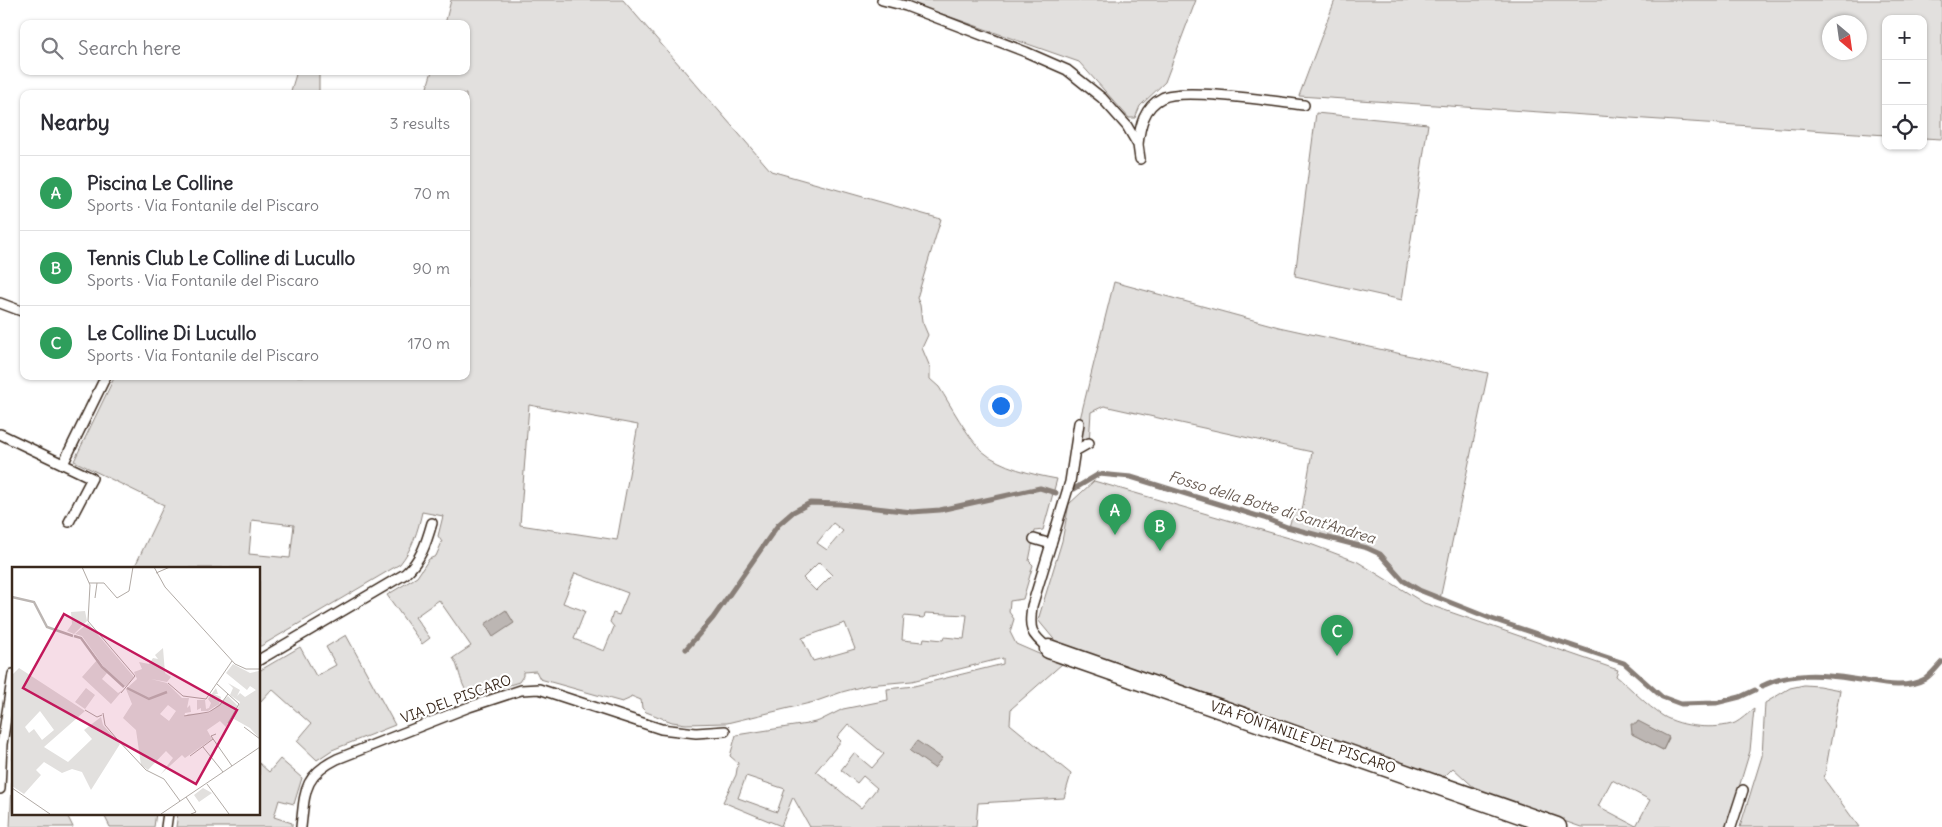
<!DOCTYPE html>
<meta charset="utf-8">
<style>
:root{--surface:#fff;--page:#f7f7f7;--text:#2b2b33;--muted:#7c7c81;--line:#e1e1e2;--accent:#1f6fb2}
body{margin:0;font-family:Delius,sans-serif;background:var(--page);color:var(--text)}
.controls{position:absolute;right:15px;top:15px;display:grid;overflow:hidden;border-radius:10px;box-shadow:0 1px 4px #0004}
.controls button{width:45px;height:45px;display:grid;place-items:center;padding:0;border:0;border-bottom:1px solid var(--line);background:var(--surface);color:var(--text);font:25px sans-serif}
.compass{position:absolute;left:1822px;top:15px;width:45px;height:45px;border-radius:50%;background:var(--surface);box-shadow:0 1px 4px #0004;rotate:151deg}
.you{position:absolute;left:1000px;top:405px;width:18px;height:18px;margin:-12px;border:4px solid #fff;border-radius:50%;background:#1a73e8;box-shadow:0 0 0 8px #1a73e833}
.badge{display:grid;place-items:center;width:32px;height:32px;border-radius:50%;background:var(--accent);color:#fff;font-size:16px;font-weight:700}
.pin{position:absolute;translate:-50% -41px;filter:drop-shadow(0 1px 2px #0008)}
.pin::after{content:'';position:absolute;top:26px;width:18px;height:15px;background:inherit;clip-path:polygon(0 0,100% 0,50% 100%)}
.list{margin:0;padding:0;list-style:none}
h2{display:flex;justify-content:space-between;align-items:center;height:65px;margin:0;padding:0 20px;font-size:21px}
h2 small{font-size:16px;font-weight:400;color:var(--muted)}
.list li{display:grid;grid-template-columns:32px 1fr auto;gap:15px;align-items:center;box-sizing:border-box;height:75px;padding:0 20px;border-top:1px solid var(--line)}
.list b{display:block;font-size:19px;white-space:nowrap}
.list p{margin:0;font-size:16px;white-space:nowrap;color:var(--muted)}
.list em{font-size:16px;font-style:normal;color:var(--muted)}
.icon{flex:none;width:28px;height:28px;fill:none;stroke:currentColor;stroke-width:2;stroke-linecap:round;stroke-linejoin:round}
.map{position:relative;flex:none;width:1942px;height:827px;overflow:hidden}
.search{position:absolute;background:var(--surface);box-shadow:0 1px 4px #0004;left:20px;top:20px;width:450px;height:55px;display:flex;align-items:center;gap:12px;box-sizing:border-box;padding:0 18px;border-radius:10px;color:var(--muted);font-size:19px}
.panel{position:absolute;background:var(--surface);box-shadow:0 1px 4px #0004;left:20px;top:90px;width:450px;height:290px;border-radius:10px}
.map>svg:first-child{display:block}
</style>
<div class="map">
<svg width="1942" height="827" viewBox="0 0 1942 827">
<rect width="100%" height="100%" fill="#fff"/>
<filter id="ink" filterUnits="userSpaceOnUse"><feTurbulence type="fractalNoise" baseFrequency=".02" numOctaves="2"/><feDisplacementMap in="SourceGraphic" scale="10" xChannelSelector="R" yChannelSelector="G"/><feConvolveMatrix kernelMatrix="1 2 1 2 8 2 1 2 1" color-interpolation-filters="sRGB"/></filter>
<g filter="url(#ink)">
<!-- green -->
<g fill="#e2e0de" stroke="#8e857e" fill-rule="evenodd">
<path d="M 451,0 L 623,0 L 771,171 L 941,219 L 917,298 L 920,305 L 922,321 L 928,335 L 922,348 L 930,367 L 930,379 L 939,387 C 951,406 967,436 982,451 C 1000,467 1034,475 1057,479 L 1043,530 L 1035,531 L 1029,561 L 1033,565 L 1023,599 L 1010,601 L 1009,612 L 1014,619 L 1010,632 L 1016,644 L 1062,664 L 1011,709 L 1010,724 L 1071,774 L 1064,798 L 978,803 L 976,827 L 810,827 L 793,797 L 781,826 L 723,802 L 736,775 L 738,763 L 730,756 L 736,735 L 807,724 L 819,721 L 843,709 L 888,700 L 887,689 L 914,686 L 1003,664 L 1003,658 L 912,681 L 868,685 L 842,692 L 814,702 L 727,723 L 686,724 L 672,722 L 646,712 L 642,708 L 641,700 L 631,696 L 629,699 L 622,702 L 540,679 L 536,671 L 523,672 L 523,676 L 519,682 L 475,696 C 460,694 461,669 453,658 L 471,646 L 439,600 L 415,617 L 430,638 L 422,644 L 387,595 L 417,577 L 429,559 L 436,556 L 442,542 L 438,536 L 443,516 L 422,512 C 418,531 412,549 400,564 L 261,646 L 259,646 L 259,568 L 134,568 L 164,505 L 74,461 L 115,376 L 466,376 L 466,94 L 425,94 L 432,71 L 466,71 L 466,24 L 445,24 ZM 529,405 L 638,425 L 617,540 L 520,525 ZM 252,520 L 294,525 L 290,558 L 249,554 ZM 833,523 L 843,531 L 827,550 L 817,543 ZM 819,562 L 832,575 L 816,591 L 803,578 ZM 575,573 L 628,593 L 619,615 L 613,613 L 610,622 L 614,627 L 604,651 L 574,639 L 585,611 L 563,603 ZM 925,613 L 967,615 L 964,639 L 944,637 L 943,640 L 924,638 L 923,642 L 902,640 L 904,616 L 924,618 ZM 845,623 L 855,649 L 813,661 L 802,638 ZM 848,724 L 884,754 L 872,768 L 854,753 L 841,770 L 857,783 L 863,776 L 877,788 L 861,808 L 816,771 L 841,741 L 837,737 ZM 746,776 L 785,789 L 777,812 L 738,798 Z"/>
<path d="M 902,0 L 1196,0 L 1165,82 L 1140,106 L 1135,118 L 1129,118 L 1079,62 Z"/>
<path d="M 1335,0 L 1942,0 L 1942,139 L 1923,138 L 1923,19 L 1886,19 L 1886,135 L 1299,96 ZM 1830,22 L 1860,22 L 1860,52 L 1830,52 Z"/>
<path d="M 297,71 L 319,71 L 319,94 L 290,94 Z"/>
<path d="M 1316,113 L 1428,124 L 1402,300 L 1295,276 Z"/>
<path d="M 1114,282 L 1279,327 L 1488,373 L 1440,599 L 1404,581 L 1380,554 L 1350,543 L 1289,527 L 1294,510 L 1302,511 L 1312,452 L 1104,406 L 1091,412 L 1089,443 L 1075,451 L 1079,423 Z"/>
<path d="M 1094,481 L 1313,545 L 1358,562 L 1424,603 L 1618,670 L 1616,676 C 1632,689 1646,705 1663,716 C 1682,727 1714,730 1735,723 C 1741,720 1748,713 1754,709 L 1750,751 L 1727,827 L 1581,827 L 1478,791 L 1453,768 L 1443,778 L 1057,643 L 1038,620 L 1062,541 L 1069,504 ZM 1633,731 L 1669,738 L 1663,750 L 1632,734 ZM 1612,780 L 1650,800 L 1636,826 L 1598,806 Z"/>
<path d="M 346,635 L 395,725 L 332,750 L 317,760 L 297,741 L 311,724 L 272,689 L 259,703 L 259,671 L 300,647 L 316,676 L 336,665 L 326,647 Z"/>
<path d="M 1804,685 L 1819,686 L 1840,690 L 1824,779 L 1859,827 L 1740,827 L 1762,756 L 1765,703 L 1790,688 Z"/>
<path d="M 14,739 L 14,813 L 66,813 L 73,827 L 10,827 Z"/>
<path d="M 280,759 L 302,778 L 294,804 L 279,800 L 274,817 L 292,823 L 292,827 L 176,827 L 178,813 L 259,813 L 259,763 L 269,772 Z"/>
<path d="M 103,813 L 156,813 L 154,827 L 110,827 Z"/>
</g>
<!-- water -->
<g fill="#bcb6b3" stroke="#887e77">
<path d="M 506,610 L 514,623 L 493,637 L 485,624 Z"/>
<path d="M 1638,721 L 1669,737 L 1663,750 L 1632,734 L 1631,724 L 1636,724 Z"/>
<path d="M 917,741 L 942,758 L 934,768 L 910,751 Z"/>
</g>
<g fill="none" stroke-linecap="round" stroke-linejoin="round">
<!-- stream -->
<g stroke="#887e77" stroke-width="5">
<path d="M 1074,489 L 1099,474 L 1131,477 L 1264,518 L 1287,527 L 1367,548 L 1380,554 L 1404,581 L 1419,590 L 1492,619 L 1624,663 L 1662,697 L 1681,704 L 1716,703 L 1740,697 L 1755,690"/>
<path d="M 686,649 L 713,618 L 778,525 L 793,512 L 810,503 L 840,504 L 912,512 L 940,510 L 1040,488 L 1056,493"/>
<path d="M 1762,686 C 1791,672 1822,674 1853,679 C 1876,682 1903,691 1925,679 C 1931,675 1937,667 1942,662"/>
</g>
<defs>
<g id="lane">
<path d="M 882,0 L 906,6 L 1026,52 L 1067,70 L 1102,98 L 1127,126 L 1138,145 L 1140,159"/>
<path d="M 1138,144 C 1140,126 1144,107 1162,98 C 1182,87 1277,102 1304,105"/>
<path d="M 0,303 L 24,312"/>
<path d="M 0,434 L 92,478 L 69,522"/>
<path d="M 1075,451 L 1089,443"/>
<path d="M 63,464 L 106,376"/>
<path d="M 1034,539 L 1051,544"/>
<path d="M 1049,649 C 1030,633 1029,630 1032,606 L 1070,482 L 1079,423"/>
<path d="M 259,660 L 405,574 C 421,560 426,544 432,523"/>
<path d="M 0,789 L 2,744 L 13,674"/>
<path d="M 166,827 L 168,813"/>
<path d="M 301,827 C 305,792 303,776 337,759 L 469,707 L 521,690 L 539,689 L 661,729 L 696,733 L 725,731"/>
<path d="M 1731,827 L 1743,790"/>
</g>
<path id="street" d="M 1049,649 L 1557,827"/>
</defs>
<!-- lane casing -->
<use href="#lane" stroke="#3b2a1e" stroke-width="12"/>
<!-- street casing -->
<use href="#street" stroke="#3b2a1e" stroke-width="21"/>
<!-- lane -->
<use href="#lane" stroke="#fff" stroke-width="9"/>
<!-- street -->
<use href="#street" stroke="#fff" stroke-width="18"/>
</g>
</g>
<g text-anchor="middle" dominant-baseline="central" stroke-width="4.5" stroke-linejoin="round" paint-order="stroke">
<!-- street labels -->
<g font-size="14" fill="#3b2a1e" stroke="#fff">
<text transform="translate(456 699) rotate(-20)">VIA DEL PISCARO</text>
<text transform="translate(1303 737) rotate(19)">VIA FONTANILE DEL PISCARO</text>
</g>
<!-- water labels -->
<g font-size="15" font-style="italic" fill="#685b52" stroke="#fff">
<text transform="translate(1272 507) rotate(17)">Fosso della Botte di Sant'Andrea</text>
</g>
</g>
<!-- overview -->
<g transform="translate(12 567)">
<rect width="248" height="248" fill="#fff"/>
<path d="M 73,44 L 75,54 L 62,67 L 55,64 L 60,57 L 59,45 ZM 76,56 L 122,110 L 114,119 L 111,120 L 94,103 L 70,69 L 63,67 ZM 151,81 L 153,106 L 159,110 L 155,115 L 139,112 L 155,116 L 170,131 L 177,131 L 175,141 L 178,138 L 179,145 L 173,146 L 172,150 L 176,147 L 197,146 L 216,129 L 226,139 L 214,160 L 208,154 L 195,163 L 200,172 L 173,191 L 170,188 L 149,207 L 161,191 L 154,184 L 136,203 L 129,198 L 124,163 L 111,151 L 120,137 L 114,122 L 125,112 L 122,105 L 130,102 L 127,95 L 137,97 L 141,91 L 146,92 L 143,88 ZM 156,138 L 164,144 L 157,154 L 148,147 ZM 86,92 L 95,106 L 90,112 L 106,126 L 111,123 L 99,137 L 70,110 ZM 221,97 L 238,106 L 247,104 L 247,171 L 238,161 L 222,152 L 228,135 L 218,128 L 221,121 L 216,116 L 228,123 L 225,129 L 228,126 L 233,130 L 244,123 L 238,119 L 235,123 L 214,106 ZM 7,101 L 73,144 L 32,180 L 56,195 L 80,172 L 72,163 L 89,150 L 91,158 L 108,177 L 79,223 L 70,205 L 60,202 L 50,206 L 32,195 L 24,203 L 29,208 L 12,227 L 0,219 L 0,108 ZM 28,144 L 42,163 L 30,173 L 22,162 L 17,166 L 13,160 ZM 74,121 L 83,128 L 73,142 L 63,135 ZM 204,121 L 206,127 L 202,127 L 209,130 L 207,137 L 196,144 L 189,144 L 189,141 L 185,143 L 185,133 L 193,133 L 194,142 L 197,141 L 199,136 L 196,132 ZM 191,221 L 200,226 L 187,235 L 182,228 Z" fill="#e2e0de" fill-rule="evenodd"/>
<path fill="none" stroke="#bcb6b3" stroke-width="2.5" d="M 0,30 L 22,35 L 35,60 L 61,69M 62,69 L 69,71 L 90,100 L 112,120M 115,121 L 137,132 L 155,125"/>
<path fill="none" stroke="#b1aaa5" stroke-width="1" d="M 70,0 L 78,18 L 76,54 L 123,109 L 109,126M 142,0 L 153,20 L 223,97 L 234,102 L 248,102M 144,6 L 158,0M 77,16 L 92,16 L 105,31 L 117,24 L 121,0M 83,31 L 85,16M 156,116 L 171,129 L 194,132 L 220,94M 205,117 L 227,137 L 216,156M 73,143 L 85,150 L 90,148M 91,146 L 93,158 L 104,171 L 134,203 L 152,212 L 168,234M 172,149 L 197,145 L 208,138 L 216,127M 232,160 L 248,172M 204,167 L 199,169 L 220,199M 191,180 L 211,205M 178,189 L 201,172M 195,217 L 217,247M 0,221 L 38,247M 174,230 L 184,245 L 179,247M 149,247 L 248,180"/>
<path fill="#c2185b" fill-opacity="0.15" stroke="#c2185b" stroke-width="2.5" d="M 52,47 L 225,143 L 184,217 L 11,121 Z"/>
<rect width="248" height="248" fill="none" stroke="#3b2a1e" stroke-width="2.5"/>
</g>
</svg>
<div class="controls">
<button>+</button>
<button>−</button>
<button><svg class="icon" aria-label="locate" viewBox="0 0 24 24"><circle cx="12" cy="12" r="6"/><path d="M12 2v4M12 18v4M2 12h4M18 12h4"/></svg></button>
</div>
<svg class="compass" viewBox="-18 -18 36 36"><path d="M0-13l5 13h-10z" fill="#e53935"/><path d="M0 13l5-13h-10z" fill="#7c7c81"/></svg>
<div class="you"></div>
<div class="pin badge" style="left:1115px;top:535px;background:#2e9e5b">A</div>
<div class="pin badge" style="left:1160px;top:551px;background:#2e9e5b">B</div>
<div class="pin badge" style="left:1337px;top:656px;background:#2e9e5b">C</div>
<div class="search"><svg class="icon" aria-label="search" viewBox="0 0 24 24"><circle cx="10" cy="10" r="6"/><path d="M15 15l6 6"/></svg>Search here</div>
<section class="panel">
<h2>Nearby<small>3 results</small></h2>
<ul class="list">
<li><span class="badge" style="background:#2e9e5b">A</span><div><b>Piscina Le Colline</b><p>Sports · Via Fontanile del Piscaro</p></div><em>70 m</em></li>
<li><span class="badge" style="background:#2e9e5b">B</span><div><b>Tennis Club Le Colline di Lucullo</b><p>Sports · Via Fontanile del Piscaro</p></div><em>90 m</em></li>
<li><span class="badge" style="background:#2e9e5b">C</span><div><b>Le Colline Di Lucullo</b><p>Sports · Via Fontanile del Piscaro</p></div><em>170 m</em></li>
</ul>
</section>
</div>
